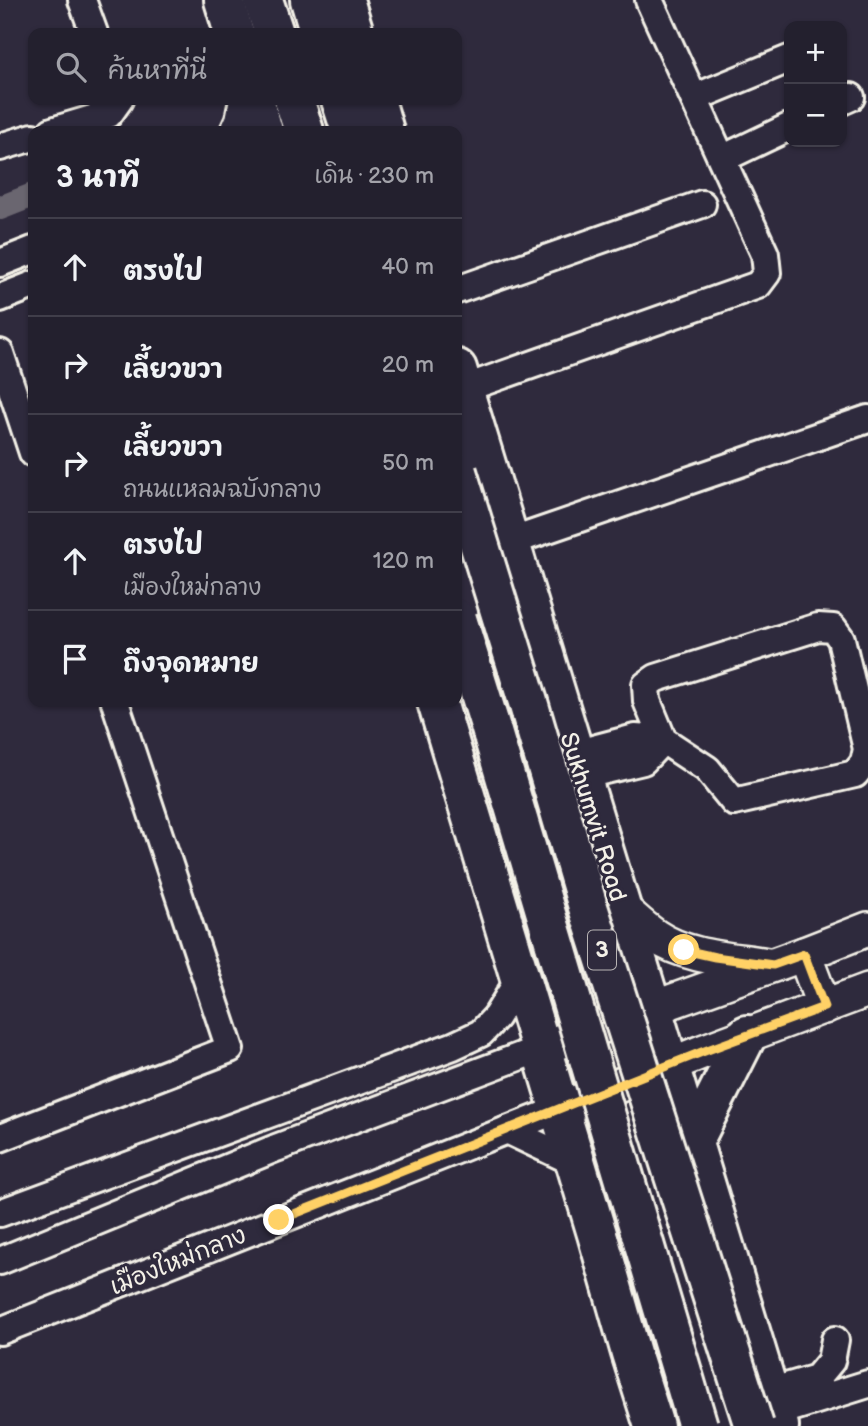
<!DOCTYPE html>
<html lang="th">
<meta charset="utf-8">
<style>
:root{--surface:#23202e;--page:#2f2d3a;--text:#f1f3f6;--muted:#a3a3aa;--line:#403e4a}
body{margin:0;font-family:"Balsamiq Sans","Playpen Sans Thai",sans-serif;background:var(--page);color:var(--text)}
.controls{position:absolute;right:21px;top:21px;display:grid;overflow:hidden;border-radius:14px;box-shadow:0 2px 5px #0004}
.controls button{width:63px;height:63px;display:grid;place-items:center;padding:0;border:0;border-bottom:2px solid var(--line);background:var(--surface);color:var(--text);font:35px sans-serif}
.stop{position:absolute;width:21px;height:21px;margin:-16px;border:5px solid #ffd166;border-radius:50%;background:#fff}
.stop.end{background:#ffd166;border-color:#fff;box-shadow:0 2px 7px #0008}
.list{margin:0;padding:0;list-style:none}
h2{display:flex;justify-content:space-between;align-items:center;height:91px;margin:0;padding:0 28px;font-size:30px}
h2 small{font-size:23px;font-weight:400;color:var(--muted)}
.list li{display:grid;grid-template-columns:46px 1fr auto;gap:21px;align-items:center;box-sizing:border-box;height:98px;padding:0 28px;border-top:2px solid var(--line)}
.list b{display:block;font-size:26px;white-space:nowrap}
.list p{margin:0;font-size:23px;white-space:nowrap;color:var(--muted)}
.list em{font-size:23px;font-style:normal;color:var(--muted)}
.icon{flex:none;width:38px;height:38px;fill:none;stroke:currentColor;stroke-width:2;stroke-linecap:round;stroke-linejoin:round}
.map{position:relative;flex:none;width:868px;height:1426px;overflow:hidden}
.search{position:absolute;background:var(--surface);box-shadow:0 2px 5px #0004;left:28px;top:28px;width:434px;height:77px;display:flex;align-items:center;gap:18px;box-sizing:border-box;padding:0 24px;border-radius:14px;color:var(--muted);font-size:26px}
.panel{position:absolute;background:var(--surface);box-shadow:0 2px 5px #0004;left:28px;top:126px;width:434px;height:581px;border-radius:14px}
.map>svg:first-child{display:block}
</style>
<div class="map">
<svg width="868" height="1426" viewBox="0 0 868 1426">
<rect width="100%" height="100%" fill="#2f2a3d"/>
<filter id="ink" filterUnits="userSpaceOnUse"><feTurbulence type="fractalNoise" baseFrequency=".0143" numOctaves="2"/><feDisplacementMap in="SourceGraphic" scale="14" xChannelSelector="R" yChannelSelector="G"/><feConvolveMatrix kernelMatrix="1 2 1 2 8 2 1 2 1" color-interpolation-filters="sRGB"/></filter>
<g filter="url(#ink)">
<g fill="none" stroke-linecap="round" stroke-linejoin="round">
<!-- canal -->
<path stroke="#6a6670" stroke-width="24" d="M 0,208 L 33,195"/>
<defs>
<g id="minor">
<path d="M 82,0 L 94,33"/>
<path d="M 694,98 L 789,59"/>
<path d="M 842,101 L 851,97"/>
<path d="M 52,131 L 109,114 L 119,100"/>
<path d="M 234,131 L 239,120 L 243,100"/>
<path d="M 0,147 L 33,137"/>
<path d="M 722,159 L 789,127"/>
<path d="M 0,263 L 33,250"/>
<path d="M 457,290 L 702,204"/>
<path d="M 0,298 L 33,285"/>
<path d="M 0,353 L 33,453"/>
<path d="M 463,389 L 758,285 L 767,273 L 765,254 L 649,0"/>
<path d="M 510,542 L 868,419"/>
<path d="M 574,754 L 635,738 L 663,740 L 707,769 L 734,802 L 855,774 L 864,763 L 867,749 L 841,639 L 833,628 L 818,627 L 656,678 L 646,685 L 647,701 L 663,740"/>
<path d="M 580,776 L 643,761 L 663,740"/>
<path d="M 507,1130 L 574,1162"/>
<path d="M 0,1138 L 230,1049 L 115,702"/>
<path d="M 0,1213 L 453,1046 L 481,1033 L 496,1017 L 520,978"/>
<path d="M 0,1261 L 276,1148 L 542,1048"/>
<path d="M 0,1331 L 560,1109"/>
<path d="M 769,1392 L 817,1378 L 831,1361 L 835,1340"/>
<path d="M 775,1413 L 868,1384"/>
</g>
<g id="major">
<path d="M 620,907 C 632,917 643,928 655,936 C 687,958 731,959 768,965"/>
<path d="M 804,954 L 824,1007"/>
<path d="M 542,1048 L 804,954 L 868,929"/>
<path d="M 560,1109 L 702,1052 L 868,990"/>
</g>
<g id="highway">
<path d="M 224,0 L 234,33"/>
<path d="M 263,0 L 274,33"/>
<path d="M 310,0 L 320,33"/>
<path d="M 344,0 L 354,33"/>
<path d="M 254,100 L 263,131"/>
<path d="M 294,100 L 304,131"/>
<path d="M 341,100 L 351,131"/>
<path d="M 375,100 L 384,131"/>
<path d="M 457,369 L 779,1426"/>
<path d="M 437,702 L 597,1234 L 631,1353 L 654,1426"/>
<path d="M 692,1144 L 747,1035"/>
</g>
</defs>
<!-- minor casing -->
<use href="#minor" stroke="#f4f1e8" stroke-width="32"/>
<!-- major casing -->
<use href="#major" stroke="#f4f1e8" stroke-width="38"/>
<!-- highway casing -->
<use href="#highway" stroke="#f4f1e8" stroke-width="44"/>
<!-- minor -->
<use href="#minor" stroke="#2f2a3d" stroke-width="26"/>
<!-- major -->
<use href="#major" stroke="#2f2a3d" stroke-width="33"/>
<!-- highway -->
<use href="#highway" stroke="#2f2a3d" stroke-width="38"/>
<defs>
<g id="highway-bridge">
<path d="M 457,472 L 528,702 L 588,907 L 754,1426"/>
<path d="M 457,619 L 489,722 L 698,1426"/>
</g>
</defs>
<!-- highway-bridge casing -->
<use href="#highway-bridge" stroke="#f4f1e8" stroke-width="44" stroke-linecap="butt"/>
<!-- highway-bridge -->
<use href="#highway-bridge" stroke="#2f2a3d" stroke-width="38"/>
</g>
</g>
<g fill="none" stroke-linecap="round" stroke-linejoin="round" filter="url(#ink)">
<!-- route -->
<path stroke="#ffd166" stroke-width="9" d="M 279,1220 L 702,1052 L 824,1007 L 804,954 L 773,965 L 715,957 L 684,950"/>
</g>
<g text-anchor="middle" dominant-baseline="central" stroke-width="6" stroke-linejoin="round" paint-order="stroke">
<!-- shield labels -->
<rect fill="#2f2a3d" stroke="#b9b5b5" stroke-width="2" x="588" y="930.5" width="28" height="39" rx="5"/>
<g font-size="23" font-weight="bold" fill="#f4f1e8">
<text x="602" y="950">3</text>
</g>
<!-- street labels -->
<g font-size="24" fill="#f4f1e8" stroke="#2f2a3d">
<text transform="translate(593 817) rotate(73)">Sukhumvit Road</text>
<text transform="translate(178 1261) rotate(-22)">เมืองใหม่กลาง</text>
</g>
</g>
</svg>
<div class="controls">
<button>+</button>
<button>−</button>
</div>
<div class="stop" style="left:684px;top:950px"></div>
<div class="stop end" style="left:279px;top:1220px"></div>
<div class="search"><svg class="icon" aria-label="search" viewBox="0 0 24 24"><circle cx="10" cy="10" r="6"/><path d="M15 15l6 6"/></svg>ค้นหาที่นี่</div>
<section class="panel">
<h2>3 นาที<small>เดิน · 230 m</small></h2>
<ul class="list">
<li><svg class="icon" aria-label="ahead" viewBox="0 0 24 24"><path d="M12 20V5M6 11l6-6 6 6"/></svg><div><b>ตรงไป</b></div><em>40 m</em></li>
<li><svg class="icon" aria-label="right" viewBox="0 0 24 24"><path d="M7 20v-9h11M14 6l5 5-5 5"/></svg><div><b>เลี้ยวขวา</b></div><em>20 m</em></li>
<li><svg class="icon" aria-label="right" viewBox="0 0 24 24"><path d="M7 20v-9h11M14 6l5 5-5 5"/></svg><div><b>เลี้ยวขวา</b><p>ถนนแหลมฉบังกลาง</p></div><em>50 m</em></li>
<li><svg class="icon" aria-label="ahead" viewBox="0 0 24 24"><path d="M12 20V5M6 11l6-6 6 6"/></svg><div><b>ตรงไป</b><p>เมืองใหม่กลาง</p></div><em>120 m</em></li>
<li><svg class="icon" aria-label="arrive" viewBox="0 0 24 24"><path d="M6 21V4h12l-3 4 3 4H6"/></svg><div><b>ถึงจุดหมาย</b></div></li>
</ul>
</section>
</div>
